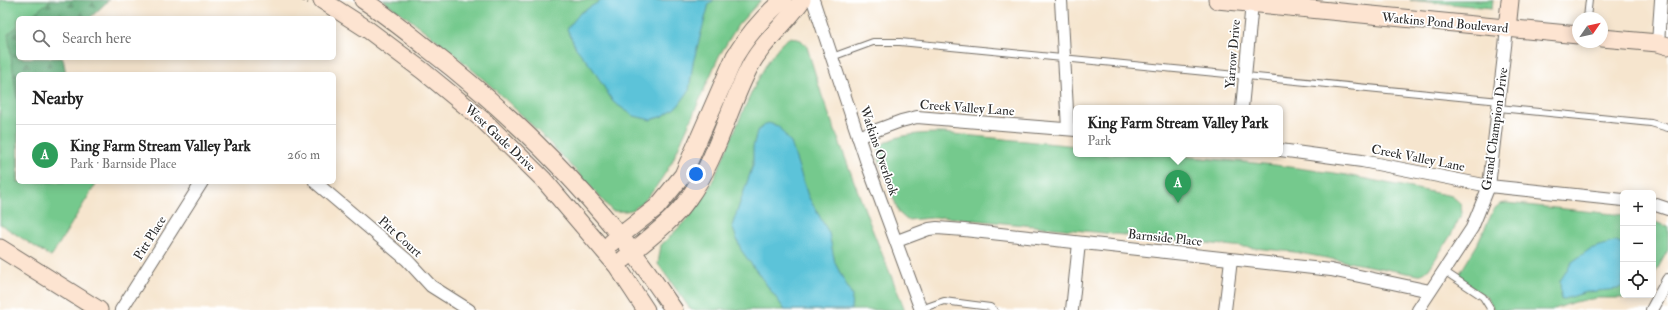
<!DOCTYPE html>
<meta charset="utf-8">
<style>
:root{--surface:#fff;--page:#f2f2f2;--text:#222;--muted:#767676;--line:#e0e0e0;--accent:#d1495b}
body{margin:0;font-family:"IM FELL Double Pica",serif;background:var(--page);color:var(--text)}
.controls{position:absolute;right:12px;bottom:12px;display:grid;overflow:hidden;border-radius:6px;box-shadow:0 2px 10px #0003}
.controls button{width:36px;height:36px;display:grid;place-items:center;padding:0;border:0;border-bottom:1px solid var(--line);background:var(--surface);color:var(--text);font:20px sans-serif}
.compass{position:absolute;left:1572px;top:12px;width:36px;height:36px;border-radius:50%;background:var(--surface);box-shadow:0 2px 10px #0003;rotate:56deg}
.you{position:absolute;left:696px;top:174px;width:14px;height:14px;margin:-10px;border:3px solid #fff;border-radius:50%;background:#1a73e8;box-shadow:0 0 0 6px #1a73e833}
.badge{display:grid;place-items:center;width:26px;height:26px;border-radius:50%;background:var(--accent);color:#fff;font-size:13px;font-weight:700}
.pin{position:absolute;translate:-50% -33px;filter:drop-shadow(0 1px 2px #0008)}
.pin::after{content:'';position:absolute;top:21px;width:14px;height:12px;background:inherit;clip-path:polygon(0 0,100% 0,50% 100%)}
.popup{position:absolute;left:1073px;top:105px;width:210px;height:52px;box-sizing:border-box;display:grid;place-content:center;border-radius:6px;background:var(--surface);filter:drop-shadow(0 1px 3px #0005);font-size:13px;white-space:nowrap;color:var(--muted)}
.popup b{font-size:15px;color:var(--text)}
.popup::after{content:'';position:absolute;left:50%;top:100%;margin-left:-8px;border:8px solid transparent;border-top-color:var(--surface)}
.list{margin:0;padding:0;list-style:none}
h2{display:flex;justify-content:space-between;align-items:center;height:52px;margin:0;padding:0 16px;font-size:17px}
h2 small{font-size:13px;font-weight:400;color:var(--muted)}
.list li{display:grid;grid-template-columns:26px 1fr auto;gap:12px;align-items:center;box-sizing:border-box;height:60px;padding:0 16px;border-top:1px solid var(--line)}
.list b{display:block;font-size:15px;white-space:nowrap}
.list p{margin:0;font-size:13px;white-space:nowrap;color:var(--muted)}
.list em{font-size:13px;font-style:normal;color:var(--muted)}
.icon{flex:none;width:22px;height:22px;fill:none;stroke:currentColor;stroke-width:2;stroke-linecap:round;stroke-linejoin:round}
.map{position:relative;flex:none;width:1668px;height:310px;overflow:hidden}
.search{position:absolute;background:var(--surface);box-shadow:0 2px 10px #0003;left:16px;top:16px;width:320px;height:44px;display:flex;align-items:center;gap:10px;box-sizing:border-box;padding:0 14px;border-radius:6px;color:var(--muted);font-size:15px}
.panel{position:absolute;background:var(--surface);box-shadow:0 2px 10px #0003;left:16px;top:72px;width:320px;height:112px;border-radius:6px}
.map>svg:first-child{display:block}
</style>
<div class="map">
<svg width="1668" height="310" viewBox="0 0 1668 310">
<defs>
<pattern id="forest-firs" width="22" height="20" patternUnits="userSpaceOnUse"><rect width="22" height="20" fill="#5fad78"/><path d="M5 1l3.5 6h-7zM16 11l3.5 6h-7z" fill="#4f8d63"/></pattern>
</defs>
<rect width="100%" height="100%" fill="#fff"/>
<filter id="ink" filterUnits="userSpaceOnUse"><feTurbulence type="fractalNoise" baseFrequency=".025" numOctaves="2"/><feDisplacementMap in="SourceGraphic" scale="8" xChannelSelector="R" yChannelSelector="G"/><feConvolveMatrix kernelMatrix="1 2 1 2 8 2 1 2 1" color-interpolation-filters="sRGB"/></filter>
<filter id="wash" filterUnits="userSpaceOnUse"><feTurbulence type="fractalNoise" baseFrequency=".012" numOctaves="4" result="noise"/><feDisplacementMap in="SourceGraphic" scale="16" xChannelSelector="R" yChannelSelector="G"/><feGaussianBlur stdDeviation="0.9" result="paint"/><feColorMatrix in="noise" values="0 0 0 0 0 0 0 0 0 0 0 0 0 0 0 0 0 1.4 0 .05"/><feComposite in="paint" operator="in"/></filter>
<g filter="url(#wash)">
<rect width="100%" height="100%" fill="#f6e5ce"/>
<!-- forest -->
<path fill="url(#forest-firs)" stroke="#456c52" d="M 0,0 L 109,0 L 90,18 L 18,18 L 18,58 L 63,58 L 66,74 L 18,74 L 18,182 L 0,201 Z"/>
<!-- park -->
<g fill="#74c98d" stroke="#507a5c">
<path d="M 0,0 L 51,0 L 28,18 L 18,18 L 18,26 L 8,34 L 18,106 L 18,182 L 97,182 L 51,257 L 0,224 Z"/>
<path d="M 382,0 L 761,0 L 738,25 L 719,56 L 672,162 C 662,178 650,199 634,209 C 628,212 618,211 612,211 C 544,133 468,58 382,0 Z"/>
<path d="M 1410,0 L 1493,0 L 1492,8 Z"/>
<path d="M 791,37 L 801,40 L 807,47 L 822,96 L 872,229 L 905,310 L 691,310 L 658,264 L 661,245 C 677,230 693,214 705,195 C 725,163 761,49 791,37 Z"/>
<path d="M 943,133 L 1076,146 L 1076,154 L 1160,154 L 1275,165 L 1341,174 L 1452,196 L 1461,204 L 1462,213 L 1451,235 L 1429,269 L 1424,273 L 1418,275 L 1294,252 L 944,217 L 907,220 L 899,213 L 879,159 L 879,148 C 889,134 926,133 943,133 Z"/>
<path d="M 1506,203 L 1623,215 L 1623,295 L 1643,295 L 1640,300 L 1625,298 L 1597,298 L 1574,302 L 1552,310 L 1494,310 L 1488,298 L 1457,278 L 1477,245 L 1494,209 L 1500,204 Z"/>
<path d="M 1653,221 L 1668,227 L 1668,250 L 1653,277 Z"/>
</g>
<!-- water -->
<g fill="#5cc3d9" stroke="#447782">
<path d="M 602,0 L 714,0 L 709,4 L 693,63 L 689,91 L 678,106 L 663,116 L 651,120 L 634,116 L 613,102 L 593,69 L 576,48 L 567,29 L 580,13 Z"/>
<path d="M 768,123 L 778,126 L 791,143 L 808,196 L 829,233 L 835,263 L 852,296 L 851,310 L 785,310 L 741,250 L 732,226 L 753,165 L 753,147 L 757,131 Z"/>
<path d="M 1617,241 L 1623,245 L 1623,285 L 1618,289 L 1587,292 L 1561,300 L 1560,281 L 1572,262 L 1590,249 Z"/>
</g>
</g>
<g filter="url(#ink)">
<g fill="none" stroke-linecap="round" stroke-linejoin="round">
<defs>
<g id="lane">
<path d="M 1587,18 L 1589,0"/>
<path d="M 832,57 L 873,42 L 900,42 L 1500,101"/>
<path d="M 1499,108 L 1651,123 L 1668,128"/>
<path d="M 1444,271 L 1483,297 L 1491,310"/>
<path d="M 921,309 L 944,301 L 990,307 L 994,310"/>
</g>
<g id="street">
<path d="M 813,0 L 867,163 L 921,310"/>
<path d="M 1061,0 L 1068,129"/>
<path d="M 1658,43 L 1661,0"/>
<path d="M 1242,108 L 1252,3"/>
<path d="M 858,137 L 901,121 L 917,117 L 1076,130"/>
<path d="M 1280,150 L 1362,161 L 1489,186 L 1623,200"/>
<path d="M 315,182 L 407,260 L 431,286 L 469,310"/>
<path d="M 1653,204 L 1668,209"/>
<path d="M 897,241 L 929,229 L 937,228 L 964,230 L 1331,270 L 1430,291"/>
<path d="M 121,310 L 202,182"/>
<path d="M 1072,310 L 1079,243"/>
<path d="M 1225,310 L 1231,260"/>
<path d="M 1418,310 L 1472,228 L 1489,186 L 1507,29"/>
<path d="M 1652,310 L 1668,280"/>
</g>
<g id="secondary">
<path d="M 322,0 L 367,29 L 423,71 L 484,121 L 543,179 L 617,266 L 646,310"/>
<path d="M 363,0 C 386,15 407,32 428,49 C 503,107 574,176 632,251 C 647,270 660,290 674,310"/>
<path d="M 1217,0 L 1578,35"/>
<path d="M 1507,29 L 1510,0"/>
<path d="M 1602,38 L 1658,43 L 1668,46"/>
<path d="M 611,243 L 657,207 L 683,175 L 735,56 C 748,35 764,16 783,0"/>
<path d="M 0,248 L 99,310"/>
<path d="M 624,259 C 645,241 672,222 688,199 C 716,160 727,112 748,70 C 761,43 786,24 802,0"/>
</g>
</defs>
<!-- lane casing -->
<use href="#lane" stroke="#726c64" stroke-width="8"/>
<!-- street casing -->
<use href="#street" stroke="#726c64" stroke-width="14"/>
<!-- secondary casing -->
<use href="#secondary" stroke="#726c64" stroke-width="19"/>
<!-- path -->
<path stroke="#726c64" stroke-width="2" stroke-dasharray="3 3" stroke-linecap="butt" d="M 302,0 L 308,3"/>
<!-- lane -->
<use href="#lane" stroke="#fff" stroke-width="6"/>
<!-- street -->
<use href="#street" stroke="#fff" stroke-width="12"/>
<!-- secondary -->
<use href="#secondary" stroke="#fde4d1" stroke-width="17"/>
</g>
</g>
<g text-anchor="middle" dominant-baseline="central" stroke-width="3.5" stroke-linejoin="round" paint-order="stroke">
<!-- street labels -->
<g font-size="13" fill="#2b2b2b" stroke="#fff">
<text transform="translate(1445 23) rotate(5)">Watkins Pond Boulevard</text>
<text transform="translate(1233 54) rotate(-85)">Yarrow Drive</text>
<text transform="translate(967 108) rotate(4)">Creek Valley Lane</text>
<text transform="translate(1495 129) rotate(-82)">Grand Champion Drive</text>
<text transform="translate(500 138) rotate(43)">West Gude Drive</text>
<text transform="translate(879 151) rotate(71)">Watkins Overlook</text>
<text transform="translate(1418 158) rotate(11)">Creek Valley Lane</text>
<text transform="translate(400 237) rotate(42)">Pitt Court</text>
<text transform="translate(150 238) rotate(-58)">Pitt Place</text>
<text transform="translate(1165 238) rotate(6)">Barnside Place</text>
</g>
</g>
</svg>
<div class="controls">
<button>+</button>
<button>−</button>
<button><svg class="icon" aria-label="locate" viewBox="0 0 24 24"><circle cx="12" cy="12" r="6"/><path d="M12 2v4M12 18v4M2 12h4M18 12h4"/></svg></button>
</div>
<svg class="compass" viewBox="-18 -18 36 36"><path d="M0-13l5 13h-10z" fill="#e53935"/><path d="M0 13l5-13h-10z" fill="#767676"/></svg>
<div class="you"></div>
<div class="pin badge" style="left:1178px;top:203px;background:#2e9e5b">A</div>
<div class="popup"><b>King Farm Stream Valley Park</b>Park</div>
<div class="search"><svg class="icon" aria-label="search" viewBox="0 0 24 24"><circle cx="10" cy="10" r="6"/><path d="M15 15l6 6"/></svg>Search here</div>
<section class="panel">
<h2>Nearby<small></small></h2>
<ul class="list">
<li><span class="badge" style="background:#2e9e5b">A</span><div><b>King Farm Stream Valley Park</b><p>Park · Barnside Place</p></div><em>260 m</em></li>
</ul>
</section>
</div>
